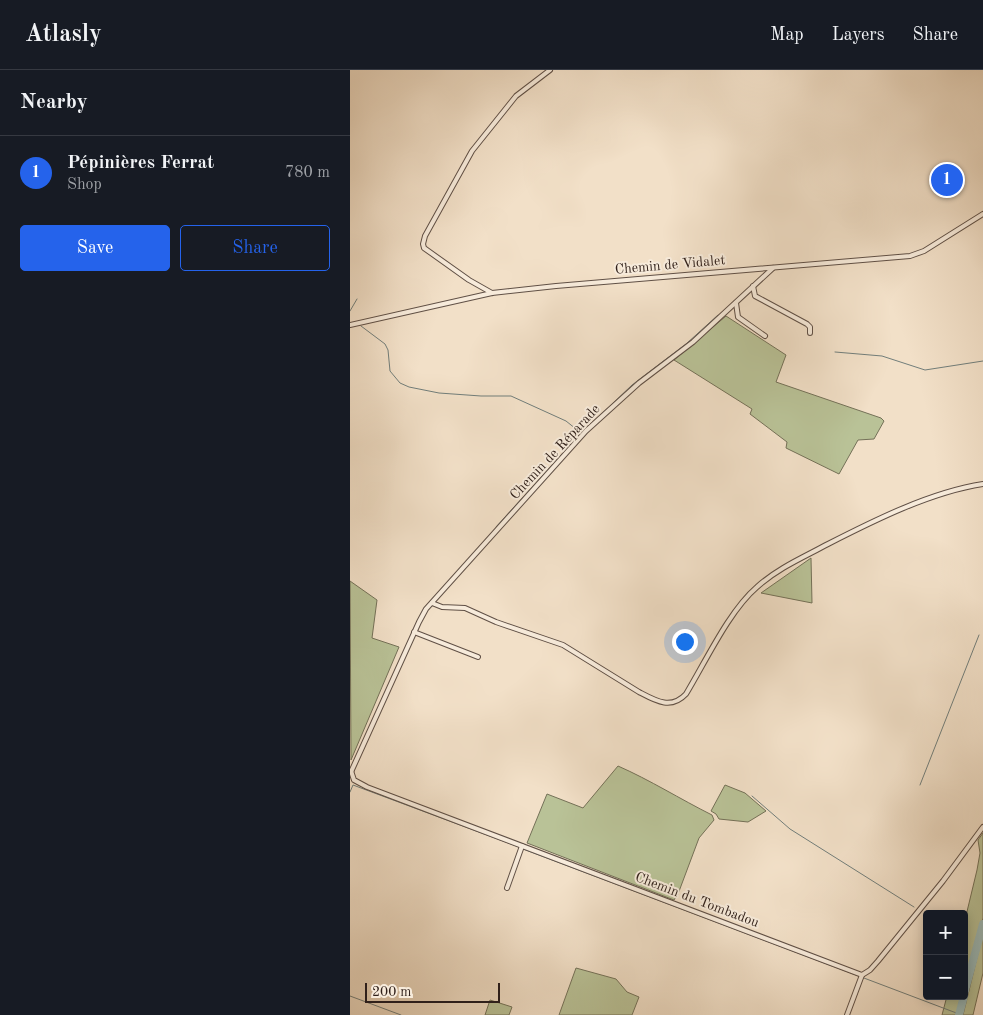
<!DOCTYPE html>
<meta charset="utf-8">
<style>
:root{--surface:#171b24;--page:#20242c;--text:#f1f3f6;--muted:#9ea1a6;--line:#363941;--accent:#2563eb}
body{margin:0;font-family:"Old Standard TT",serif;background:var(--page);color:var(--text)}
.controls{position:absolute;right:15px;bottom:15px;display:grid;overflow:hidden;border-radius:5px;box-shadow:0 2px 12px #0003}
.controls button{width:45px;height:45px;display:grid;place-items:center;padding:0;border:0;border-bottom:1px solid var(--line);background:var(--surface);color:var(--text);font:25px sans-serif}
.scale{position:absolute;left:15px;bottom:12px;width:135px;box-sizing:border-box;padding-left:5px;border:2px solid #30201a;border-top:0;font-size:14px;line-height:18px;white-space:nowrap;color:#30201a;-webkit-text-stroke:4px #f7ebdb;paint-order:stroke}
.you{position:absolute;left:334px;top:571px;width:18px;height:18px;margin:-12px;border:4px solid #fff;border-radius:50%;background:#1a73e8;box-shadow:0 0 0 8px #1a73e833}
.badge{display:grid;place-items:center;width:32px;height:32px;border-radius:50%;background:var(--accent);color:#fff;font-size:16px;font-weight:700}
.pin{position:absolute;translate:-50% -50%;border:2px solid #fff;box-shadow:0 1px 5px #0006}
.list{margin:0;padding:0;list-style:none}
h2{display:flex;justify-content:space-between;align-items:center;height:65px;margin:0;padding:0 20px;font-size:21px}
h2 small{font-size:16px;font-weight:400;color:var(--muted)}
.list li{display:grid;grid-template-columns:32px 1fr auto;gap:15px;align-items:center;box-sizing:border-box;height:75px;padding:0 20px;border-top:1px solid var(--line)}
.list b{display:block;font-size:19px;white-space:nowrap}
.list p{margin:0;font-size:16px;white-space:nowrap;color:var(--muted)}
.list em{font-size:16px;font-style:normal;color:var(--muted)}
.actions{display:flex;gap:10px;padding:15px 20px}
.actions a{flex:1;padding:11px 0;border:1px solid var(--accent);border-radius:5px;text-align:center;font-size:18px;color:var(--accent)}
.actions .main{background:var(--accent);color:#fff}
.map{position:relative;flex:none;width:633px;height:945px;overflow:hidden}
header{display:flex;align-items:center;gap:30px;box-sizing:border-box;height:70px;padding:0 25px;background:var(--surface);border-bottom:1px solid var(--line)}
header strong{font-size:24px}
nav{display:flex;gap:28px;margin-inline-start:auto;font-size:18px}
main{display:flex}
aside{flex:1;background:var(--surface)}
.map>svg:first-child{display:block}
</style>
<header>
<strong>Atlasly</strong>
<nav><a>Map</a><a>Layers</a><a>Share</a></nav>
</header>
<main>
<aside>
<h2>Nearby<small></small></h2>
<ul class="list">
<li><span class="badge">1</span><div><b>Pépinières Ferrat</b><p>Shop</p></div><em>780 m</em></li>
</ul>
<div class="actions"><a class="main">Save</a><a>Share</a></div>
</aside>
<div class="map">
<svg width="633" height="945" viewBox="0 0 633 945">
<rect width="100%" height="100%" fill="#f2e0c8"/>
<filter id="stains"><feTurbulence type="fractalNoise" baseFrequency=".004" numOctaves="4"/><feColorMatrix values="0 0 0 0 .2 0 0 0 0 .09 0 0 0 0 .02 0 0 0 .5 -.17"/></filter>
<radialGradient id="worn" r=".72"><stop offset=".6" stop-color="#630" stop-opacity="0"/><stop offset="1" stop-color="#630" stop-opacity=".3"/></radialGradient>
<!-- green -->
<g fill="#b9c297" stroke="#747158">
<path d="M 376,246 L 436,285 L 426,312 L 531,348 L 534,351 L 524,369 L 508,370 L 489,404 L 436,378 L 437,372 L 400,344 L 402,339 L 324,290 Z"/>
<path d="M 461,488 L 462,533 L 411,523 Z"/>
<path d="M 0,511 L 27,530 L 22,568 L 49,577 L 1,690 Z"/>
<path d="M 268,696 C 300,710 330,729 362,745 L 364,750 L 349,768 L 328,824 L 324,830 L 177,773 L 197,724 L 233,738 Z"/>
<path d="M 375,715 L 395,723 L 416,741 L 398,752 L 369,749 L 366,744 L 361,741 Z"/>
<path d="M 633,763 L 633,848 L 614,914 L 614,854 L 627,800 L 630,783 L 628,770 Z"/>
<path d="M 633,863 L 633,903 L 623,945 L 613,945 Z"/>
<path d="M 226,898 L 266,909 L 277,922 L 289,927 L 282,945 L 209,945 Z"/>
<path d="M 597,926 L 611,926 L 606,945 L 592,945 Z"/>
<path d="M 140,930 L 162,937 L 159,945 L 135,945 Z"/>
</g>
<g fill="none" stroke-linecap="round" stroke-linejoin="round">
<!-- stream -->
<g stroke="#717e7b" stroke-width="1">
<path d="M 0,241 L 7,229"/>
<path d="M 11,256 L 35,274 L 38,280 L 40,301 L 50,313 L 59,317 L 89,323 L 131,326 L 161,326 L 216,351 L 231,363 L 146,457"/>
<path d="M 485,282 L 532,286 L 575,300 L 633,291"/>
<path d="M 238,357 L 282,315 L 336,274 L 368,245"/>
<path d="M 570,715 L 629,565"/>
<path d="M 0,722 L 3,715 L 169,777"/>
<path d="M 402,726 L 440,759 L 564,837"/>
<path d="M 173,779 L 609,944"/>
<path d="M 0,926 L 51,945"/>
</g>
<!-- river -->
<g stroke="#9cbcbb" stroke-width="8">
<path d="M 614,924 L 633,854"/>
<path d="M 609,945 L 614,926"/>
</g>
<defs>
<g id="street">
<path d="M 403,216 L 405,226 L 457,254 L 460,257 L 460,263"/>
<path d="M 142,223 L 119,210 L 74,178 L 73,174 L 75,166 L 122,81 L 166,26 L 200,0"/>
<path d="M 386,233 L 388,247 L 415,266"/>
<path d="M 0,255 L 142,223 L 206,216 L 560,186 L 574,181 L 633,144"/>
<path d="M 82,533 L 92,537 L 115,538 L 146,552 L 213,575 L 289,622 C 306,631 321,640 336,624 C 356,591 379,541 407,517 C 428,498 454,487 478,474 C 525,450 581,422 633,414"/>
<path d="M 64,562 L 128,587"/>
<path d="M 1,701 L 4,710 L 17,717 L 512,905 L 520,900 L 528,891 L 593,811 L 633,757"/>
<path d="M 1,702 L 69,552 L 76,539 L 236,361 L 289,313 L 343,272 L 423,198"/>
<path d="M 157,818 L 172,776"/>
<path d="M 497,945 L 512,905"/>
</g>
</defs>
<!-- street casing -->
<use href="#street" stroke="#605046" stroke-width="6"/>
<!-- street -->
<use href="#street" stroke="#f7ebdb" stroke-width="4"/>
</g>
<g text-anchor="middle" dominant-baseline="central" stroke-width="4" stroke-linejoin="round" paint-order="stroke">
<!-- street labels -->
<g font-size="14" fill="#30201a" stroke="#f7ebdb">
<text transform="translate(320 195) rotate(-5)">Chemin de Vidalet</text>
<text transform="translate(205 382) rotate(-47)">Chemin de Réparade</text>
<text transform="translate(347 830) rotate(21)">Chemin du Tombadou</text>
</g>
</g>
<rect width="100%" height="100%" filter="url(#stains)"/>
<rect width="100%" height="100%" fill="url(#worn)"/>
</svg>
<div class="controls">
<button>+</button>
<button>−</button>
</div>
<div class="scale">200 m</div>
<div class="you"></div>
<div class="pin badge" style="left:597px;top:110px">1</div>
</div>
</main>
